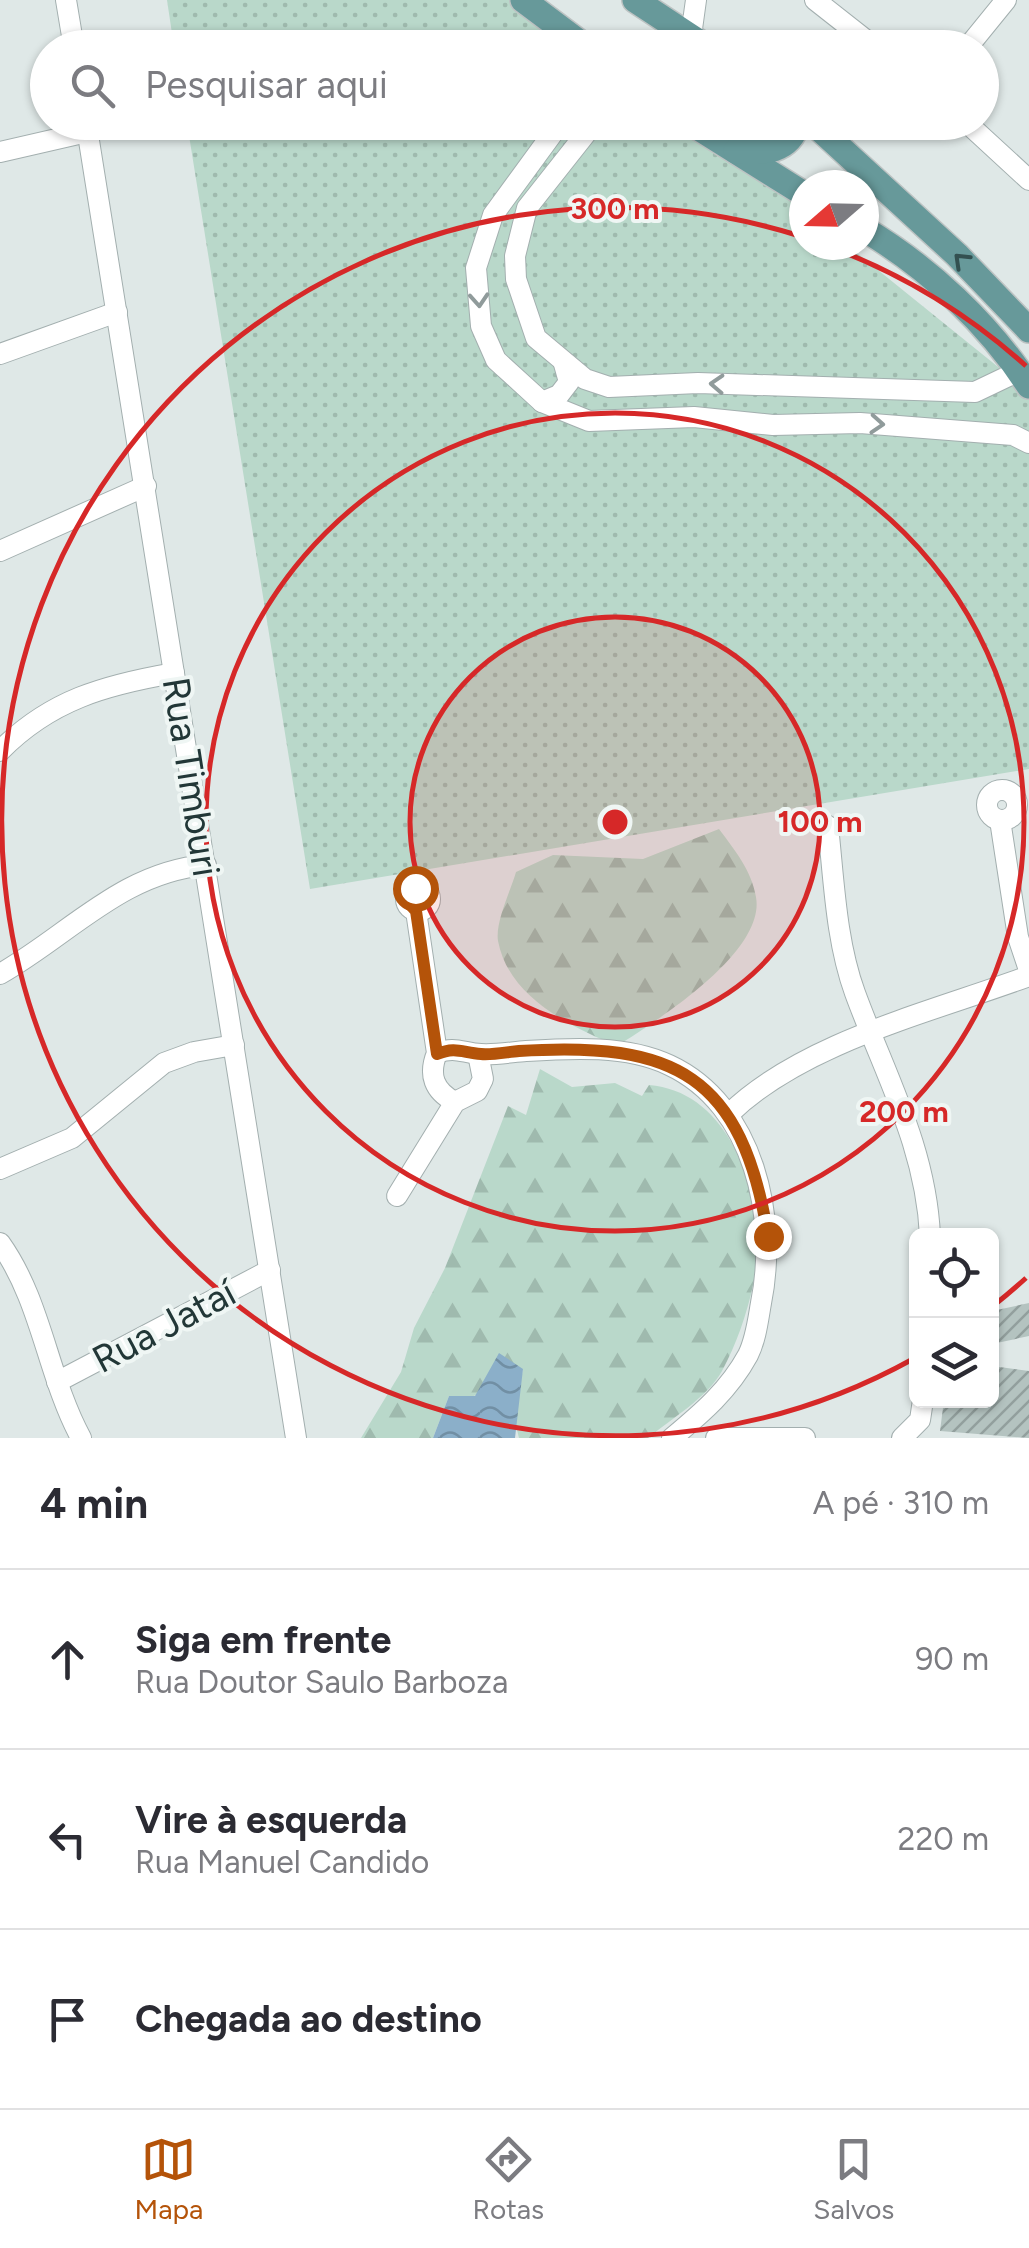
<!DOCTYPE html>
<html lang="pt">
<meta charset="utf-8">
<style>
:root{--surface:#fff;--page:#f2f2f3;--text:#2b2b33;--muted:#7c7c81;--line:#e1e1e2;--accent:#b45309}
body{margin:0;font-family:Figtree,sans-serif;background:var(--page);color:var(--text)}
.controls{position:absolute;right:30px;bottom:30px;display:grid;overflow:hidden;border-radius:15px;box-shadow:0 2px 8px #0004}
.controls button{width:90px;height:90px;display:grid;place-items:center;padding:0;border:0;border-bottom:2px solid var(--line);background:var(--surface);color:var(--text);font:50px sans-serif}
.compass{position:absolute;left:789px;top:170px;width:90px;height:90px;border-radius:50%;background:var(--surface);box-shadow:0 2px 8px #0004;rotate:250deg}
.stop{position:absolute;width:30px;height:30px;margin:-22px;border:8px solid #b45309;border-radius:50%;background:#fff}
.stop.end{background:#b45309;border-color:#fff;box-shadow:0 2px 10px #0008}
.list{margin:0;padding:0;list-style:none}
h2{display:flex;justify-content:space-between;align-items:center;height:130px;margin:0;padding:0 40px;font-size:42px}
h2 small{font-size:32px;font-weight:400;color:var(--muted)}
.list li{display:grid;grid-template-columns:65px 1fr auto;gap:30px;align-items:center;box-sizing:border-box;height:180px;padding:0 40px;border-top:2px solid var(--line)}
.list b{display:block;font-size:38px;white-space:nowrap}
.list p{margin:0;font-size:32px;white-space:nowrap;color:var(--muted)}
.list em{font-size:32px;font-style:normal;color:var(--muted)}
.icon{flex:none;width:55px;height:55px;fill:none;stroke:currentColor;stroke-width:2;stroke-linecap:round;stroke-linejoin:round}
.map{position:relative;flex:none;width:1029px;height:1438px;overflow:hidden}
.search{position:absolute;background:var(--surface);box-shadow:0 2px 8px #0004;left:30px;right:30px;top:30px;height:110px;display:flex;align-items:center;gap:25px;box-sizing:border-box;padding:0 35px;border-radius:55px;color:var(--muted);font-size:38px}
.sheet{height:670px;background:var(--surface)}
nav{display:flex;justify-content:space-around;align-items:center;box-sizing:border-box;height:140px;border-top:2px solid var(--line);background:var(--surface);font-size:28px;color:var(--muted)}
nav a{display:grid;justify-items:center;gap:5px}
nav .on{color:var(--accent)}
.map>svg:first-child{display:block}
</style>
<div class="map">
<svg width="1029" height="1438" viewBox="0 0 1029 1438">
<defs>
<pattern id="grass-dots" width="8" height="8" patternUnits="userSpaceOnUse" patternTransform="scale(2.5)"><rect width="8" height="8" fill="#b9d8ca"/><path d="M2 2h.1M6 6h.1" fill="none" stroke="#9fbaae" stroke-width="1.8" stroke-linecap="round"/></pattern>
<pattern id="forest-firs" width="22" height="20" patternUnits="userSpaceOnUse" patternTransform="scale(2.5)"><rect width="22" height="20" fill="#b9d8ca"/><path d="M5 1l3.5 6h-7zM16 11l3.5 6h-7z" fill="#9fbaae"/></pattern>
<pattern id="water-waves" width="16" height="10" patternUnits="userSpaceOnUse" patternTransform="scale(2.5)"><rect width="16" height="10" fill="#8bafc9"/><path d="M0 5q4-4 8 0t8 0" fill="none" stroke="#718fa4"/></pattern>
<pattern id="building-hatch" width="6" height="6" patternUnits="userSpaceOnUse" patternTransform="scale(2.5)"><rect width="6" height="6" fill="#b4c3c0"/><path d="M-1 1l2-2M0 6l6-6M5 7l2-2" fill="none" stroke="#929f9d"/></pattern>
</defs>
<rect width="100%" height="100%" fill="#dfe8e7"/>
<!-- grass -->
<g fill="url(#grass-dots)">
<path d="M 167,0 L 539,0 L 599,47 L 174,47 Z"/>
<path d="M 187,123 L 694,123 L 804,210 L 804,245 L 847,245 L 1029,392 L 1029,769 L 310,889 Z"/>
</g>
<!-- forest -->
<g fill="url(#forest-firs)">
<path d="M 719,829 C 734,849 752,871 756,897 C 766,952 658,1020 617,1046 C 570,1026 509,998 498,941 C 495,922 511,890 516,872 L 553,855 L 643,859 Z"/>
<path d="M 540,1069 L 572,1087 L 615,1083 L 642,1096 L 649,1085 C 737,1092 769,1211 753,1285 C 747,1314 736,1345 722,1371 C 708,1397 671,1419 648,1438 L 519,1438 L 514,1418 L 523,1369 L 474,1396 L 449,1396 L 433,1438 L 361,1438 L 401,1372 L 414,1328 L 445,1268 L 508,1106 L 526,1115 Z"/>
</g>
<!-- water -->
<path fill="url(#water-waves)" d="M 499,1353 L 523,1369 L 515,1438 L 433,1438 L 449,1396 L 475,1396 Z"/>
<!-- building -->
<g fill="url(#building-hatch)">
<path d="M 1029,1303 L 1029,1336 L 992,1344 L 992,1311 Z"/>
<path d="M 992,1366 L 1029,1371 L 1029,1438 L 940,1431 L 944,1400 L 992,1400 Z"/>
</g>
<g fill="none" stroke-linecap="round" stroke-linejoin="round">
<defs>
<g id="minor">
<path d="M 66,0 L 74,48"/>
<path d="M 815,0 L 876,48"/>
<path d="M 691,36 L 696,0"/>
<path d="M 967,48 L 1006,0"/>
<path d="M 86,122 L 296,1438"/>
<path d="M 561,122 L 493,215 L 476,268 L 481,326 L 496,360 L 542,402 L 589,421 L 694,417 L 773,425 L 860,423 L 1013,435 L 1029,443"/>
<path d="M 595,122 L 527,208 L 515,256 L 516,279 L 536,338 L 585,379 L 609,387 L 698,383 L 975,392 L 1019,371"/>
<path d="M 966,122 L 1029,180"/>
<path d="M 0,152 L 87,132"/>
<path d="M 0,354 L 117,312"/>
<path d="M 542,402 L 559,395 L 569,382 L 564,364"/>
<path d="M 0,551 L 146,486"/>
<path d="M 0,751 C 50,700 105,685 174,673"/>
<circle cx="1002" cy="805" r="15"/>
<path d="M 1000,820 L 1018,937 L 1029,970"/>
<path d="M 828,826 C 834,881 836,941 855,993 C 885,1075 926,1147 930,1236"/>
<circle cx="418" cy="899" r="12"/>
<path d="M 416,911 L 437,1053 C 428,1075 434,1091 455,1102"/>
<path d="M 0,974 C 69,935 122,872 206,865"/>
<path d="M 437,1053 C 455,1046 463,1053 481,1054 C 495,1055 512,1052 526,1051 C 572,1048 627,1045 669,1065 C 755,1105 778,1219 761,1303 C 758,1320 756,1339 748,1355 C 729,1390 702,1413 672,1438"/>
<path d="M 729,1114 C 803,1042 932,1012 1029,976"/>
<path d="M 0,1169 L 72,1138 L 164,1063 L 194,1052 L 234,1045"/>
<path d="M 397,1196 L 455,1102 L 477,1091 L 483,1079 L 478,1054"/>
<path d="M 0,1243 C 42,1302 47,1375 81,1438"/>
<path d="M 57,1382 L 270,1270"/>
<path d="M 716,1438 L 805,1438"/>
<path d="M 902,1438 L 920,1420 L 923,1400"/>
</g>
<g id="major">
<path d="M 523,0 L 587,48"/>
<path d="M 635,0 L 708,48"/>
<path d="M 689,122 L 804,194"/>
<path d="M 812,122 L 957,255 L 1029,330"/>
<path d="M 736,151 C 763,153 790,153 798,122"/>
<path d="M 864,229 C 929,268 988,323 1029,386"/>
</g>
</defs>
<!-- minor casing -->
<use href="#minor" stroke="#a3afaf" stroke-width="22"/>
<!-- major casing -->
<use href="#major" stroke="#bdc3c3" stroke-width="28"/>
<!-- minor -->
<use href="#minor" stroke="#fff" stroke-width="20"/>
<!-- major -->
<use href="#major" stroke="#67999a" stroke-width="25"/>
</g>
<!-- one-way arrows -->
<defs><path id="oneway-chevron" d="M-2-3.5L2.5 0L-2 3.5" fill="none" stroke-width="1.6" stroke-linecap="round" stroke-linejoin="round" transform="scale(2.5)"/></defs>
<use stroke="#335050" href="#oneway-chevron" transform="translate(961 260) rotate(-136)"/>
<g stroke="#909b9b">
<use href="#oneway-chevron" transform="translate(479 300) rotate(86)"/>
<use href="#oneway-chevron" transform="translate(717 384) rotate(-177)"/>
<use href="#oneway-chevron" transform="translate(877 424) rotate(4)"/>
</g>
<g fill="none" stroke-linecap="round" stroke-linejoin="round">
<!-- route -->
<path stroke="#b45309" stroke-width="12" d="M 415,888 L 406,900 L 416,911 L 437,1054 C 456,1046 463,1053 481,1054 C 493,1055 507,1052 519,1051 C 675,1041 742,1075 768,1236"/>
</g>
<!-- distance rings -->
<circle cx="615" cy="822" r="205" fill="#d62828" fill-opacity=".12"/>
<g fill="none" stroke="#d62828" stroke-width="5">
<circle cx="615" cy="822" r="205"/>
<circle cx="615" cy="822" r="409"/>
<path d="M1026 1278A614 614 0 0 1 993 1306M913 1359A614 614 0 1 1 800 236M825 245A614 614 0 0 1 1026 366"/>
</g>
<g text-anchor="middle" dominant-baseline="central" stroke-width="8" stroke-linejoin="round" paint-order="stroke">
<!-- street labels -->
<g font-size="38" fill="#223737" stroke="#eff6f4">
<text transform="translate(191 777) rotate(81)">Rua Timburi</text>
<text transform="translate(164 1326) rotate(-28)">Rua Jataí</text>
</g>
</g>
<circle cx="615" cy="822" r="15" fill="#d62828" stroke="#eff6f4" stroke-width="5"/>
<g font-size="30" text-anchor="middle" font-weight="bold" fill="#d62828" stroke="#eff6f4" stroke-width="8" stroke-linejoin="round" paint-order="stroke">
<text x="615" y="219">300 m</text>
<text x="820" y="832">100 m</text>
<text x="904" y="1122">200 m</text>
</g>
</svg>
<div class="controls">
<button><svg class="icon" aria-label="locate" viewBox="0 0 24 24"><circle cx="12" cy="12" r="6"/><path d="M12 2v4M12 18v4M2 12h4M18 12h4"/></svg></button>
<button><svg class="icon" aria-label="layers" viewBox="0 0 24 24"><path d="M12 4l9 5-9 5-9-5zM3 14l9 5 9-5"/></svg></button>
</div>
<svg class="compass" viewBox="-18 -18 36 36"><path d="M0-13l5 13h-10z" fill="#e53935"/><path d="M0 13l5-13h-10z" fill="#7c7c81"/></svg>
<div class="stop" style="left:415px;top:888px"></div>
<div class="stop end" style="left:768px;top:1236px"></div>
<div class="search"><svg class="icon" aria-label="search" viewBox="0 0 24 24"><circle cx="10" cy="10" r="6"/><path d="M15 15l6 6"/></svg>Pesquisar aqui</div>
</div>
<section class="sheet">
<h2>4 min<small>A pé · 310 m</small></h2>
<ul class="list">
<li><svg class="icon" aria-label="ahead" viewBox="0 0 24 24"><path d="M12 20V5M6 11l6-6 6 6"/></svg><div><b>Siga em frente</b><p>Rua Doutor Saulo Barboza</p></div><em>90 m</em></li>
<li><svg class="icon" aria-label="left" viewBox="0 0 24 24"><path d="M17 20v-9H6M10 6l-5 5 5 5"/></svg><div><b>Vire à esquerda</b><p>Rua Manuel Candido</p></div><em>220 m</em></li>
<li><svg class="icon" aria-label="arrive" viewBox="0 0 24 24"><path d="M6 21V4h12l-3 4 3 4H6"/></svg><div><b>Chegada ao destino</b></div></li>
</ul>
</section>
<nav>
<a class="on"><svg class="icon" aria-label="map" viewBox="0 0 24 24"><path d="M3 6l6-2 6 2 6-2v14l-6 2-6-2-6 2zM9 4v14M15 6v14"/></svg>Mapa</a>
<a><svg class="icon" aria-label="directions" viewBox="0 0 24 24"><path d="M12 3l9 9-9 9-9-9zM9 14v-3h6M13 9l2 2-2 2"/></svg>Rotas</a>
<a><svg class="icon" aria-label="saved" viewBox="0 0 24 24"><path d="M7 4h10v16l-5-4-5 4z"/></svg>Salvos</a>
</nav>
